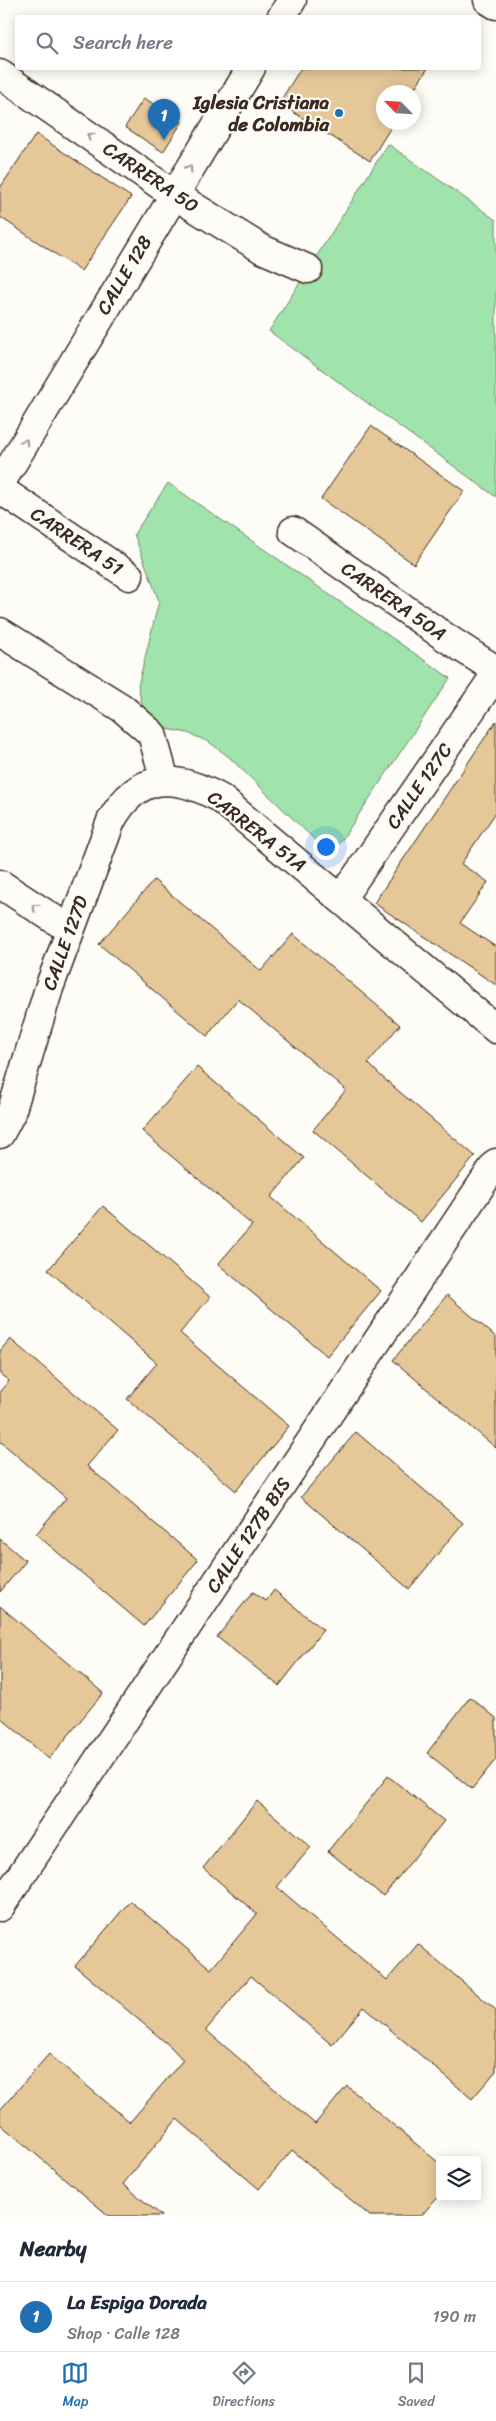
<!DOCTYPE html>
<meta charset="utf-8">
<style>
:root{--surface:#fff;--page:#f2f2f3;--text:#1f2937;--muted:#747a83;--line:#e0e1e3;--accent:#1f6fb2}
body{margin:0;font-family:Sriracha,sans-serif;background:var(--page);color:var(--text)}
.controls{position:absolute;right:15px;bottom:15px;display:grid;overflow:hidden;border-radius:5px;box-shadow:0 2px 12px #0003}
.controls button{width:45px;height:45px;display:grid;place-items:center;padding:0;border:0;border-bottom:1px solid var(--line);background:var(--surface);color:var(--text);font:25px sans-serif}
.compass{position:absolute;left:376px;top:85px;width:45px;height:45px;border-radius:50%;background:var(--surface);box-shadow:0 2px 12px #0003;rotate:295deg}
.you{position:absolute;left:325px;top:846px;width:18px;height:18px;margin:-12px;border:4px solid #fff;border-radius:50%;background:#1a73e8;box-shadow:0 0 0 8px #1a73e833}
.badge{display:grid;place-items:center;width:32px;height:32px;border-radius:50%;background:var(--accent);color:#fff;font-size:16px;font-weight:700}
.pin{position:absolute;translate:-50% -41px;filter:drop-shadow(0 1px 2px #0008)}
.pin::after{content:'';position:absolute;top:26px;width:18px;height:15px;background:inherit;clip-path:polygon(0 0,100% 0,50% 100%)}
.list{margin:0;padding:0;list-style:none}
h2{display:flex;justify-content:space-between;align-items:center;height:65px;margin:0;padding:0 20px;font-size:21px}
h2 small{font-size:16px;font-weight:400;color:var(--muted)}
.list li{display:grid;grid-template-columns:32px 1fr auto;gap:15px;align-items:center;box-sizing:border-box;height:70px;padding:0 20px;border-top:1px solid var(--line)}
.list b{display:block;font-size:19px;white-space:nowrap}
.list p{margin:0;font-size:16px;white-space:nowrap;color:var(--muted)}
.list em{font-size:16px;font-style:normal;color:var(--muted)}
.icon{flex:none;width:28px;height:28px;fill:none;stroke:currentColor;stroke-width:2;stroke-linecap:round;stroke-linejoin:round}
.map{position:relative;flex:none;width:496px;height:2216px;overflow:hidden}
.search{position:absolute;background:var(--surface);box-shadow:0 2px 12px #0003;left:15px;right:15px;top:15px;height:55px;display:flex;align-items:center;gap:12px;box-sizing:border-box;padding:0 18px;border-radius:5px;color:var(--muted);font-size:19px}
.sheet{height:135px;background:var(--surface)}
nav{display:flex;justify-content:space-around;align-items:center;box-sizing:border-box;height:70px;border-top:1px solid var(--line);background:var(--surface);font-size:14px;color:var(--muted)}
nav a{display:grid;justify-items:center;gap:2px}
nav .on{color:var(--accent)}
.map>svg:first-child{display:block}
</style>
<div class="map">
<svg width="496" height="2216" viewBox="0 0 496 2216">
<rect width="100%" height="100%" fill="#fdfcf7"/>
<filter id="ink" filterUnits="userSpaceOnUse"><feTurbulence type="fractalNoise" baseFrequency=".02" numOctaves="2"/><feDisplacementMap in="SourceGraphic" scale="10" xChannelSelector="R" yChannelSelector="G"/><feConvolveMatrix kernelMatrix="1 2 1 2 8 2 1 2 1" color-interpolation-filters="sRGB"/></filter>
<g filter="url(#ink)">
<!-- green -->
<g fill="#a1e3ad" stroke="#6e8666">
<path d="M 388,144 L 496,220 L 496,497 L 269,331 Z"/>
<path d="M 168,483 L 450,678 L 339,844 L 317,842 L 229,757 L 209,742 L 188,733 L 146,725 L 138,686 L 159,601 L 134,534 Z"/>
</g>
<!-- building -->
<g fill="#e5c798" stroke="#3b2a1e">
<path d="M 301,68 L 428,68 L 412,92 L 384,92 L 384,122 L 394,122 L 370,161 L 279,103 Z"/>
<path d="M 144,98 L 182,122 L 163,152 L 125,127 Z"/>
<path d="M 36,134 L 131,197 L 81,271 L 0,217 L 0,188 Z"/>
<path d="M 371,426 L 464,491 L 414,564 L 321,499 Z"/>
<path d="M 496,721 L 496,812 L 461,864 L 488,882 L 460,923 L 496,947 L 496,985 L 374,903 Z"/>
<path d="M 154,880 L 261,971 L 293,934 L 400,1025 L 368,1063 L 381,1076 L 475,1156 L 421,1222 L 313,1130 L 346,1090 L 238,999 L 207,1036 L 99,944 Z"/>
<path d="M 197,1067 L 304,1158 L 271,1197 L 381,1291 L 327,1356 L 218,1264 L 252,1225 L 142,1131 Z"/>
<path d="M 103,1206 L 210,1297 L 180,1333 L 289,1426 L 236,1491 L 127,1399 L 157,1363 L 48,1270 Z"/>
<path d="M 447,1295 L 496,1337 L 496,1448 L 393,1360 Z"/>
<path d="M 10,1339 L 118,1430 L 87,1466 L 198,1560 L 144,1626 L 36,1534 L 66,1498 L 0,1441 L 0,1391 L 9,1381 L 0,1374 L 0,1351 Z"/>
<path d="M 356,1432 L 463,1523 L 409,1589 L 301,1497 Z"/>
<path d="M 0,1539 L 26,1561 L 0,1592 Z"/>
<path d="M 274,1590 L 323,1630 L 279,1686 L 217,1637 L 253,1592 L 266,1601 Z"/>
<path d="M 0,1606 L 103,1693 L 49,1759 L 0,1717 Z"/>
<path d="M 470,1697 L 496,1718 L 496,1759 L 472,1789 L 427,1753 Z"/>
<path d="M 388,1776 L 444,1821 L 383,1896 L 328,1851 Z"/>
<path d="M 257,1801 L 311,1847 L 277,1887 L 387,1980 L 418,1944 L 496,2010 L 496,2071 L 472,2099 L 364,2007 L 332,2045 L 251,1976 L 206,2030 L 315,2124 L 347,2086 L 440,2164 L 440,2194 L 421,2216 L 370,2216 L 292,2150 L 259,2189 L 177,2119 L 123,2184 L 162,2216 L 109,2216 L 0,2124 L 0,2110 L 49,2054 L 130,2122 L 183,2060 L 171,2047 L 75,1966 L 130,1901 L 211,1969 L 257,1914 L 203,1868 Z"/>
</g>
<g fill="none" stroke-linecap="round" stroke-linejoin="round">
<defs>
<g id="minor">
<path d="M 488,0 L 496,5"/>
<path d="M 281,18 L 292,0"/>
<path d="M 0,74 L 173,194 L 262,249 L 308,269"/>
<path d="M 0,484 L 251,68"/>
<path d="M 0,489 L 129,576"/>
<path d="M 293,531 L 445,637 L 496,670"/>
<path d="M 0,632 L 122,708 L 152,734 L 165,781"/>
<path d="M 0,884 L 69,929"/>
<path d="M 341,899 L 496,674"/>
<path d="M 0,1134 L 11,1113 L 49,988 L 111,821 C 138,772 174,773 220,798 L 496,1029"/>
<path d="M 0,1907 L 496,1163"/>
</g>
</defs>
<!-- minor casing -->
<use href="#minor" stroke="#3b2a1e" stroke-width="31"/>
<!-- minor -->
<use href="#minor" stroke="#fdfcf7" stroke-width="28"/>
</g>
<!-- one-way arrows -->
<defs><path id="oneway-chevron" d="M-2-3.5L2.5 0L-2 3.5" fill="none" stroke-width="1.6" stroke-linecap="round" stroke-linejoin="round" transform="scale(1.25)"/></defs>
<g stroke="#9c938a">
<use href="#oneway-chevron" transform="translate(90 136) rotate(-145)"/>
<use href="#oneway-chevron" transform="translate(189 168) rotate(-58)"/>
<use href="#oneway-chevron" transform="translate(25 442) rotate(-59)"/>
<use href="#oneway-chevron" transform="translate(35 907) rotate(-147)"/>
</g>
</g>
<!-- markers -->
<circle fill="#1f6fb2" stroke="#fdfcf7" stroke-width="2" cx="339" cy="113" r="5"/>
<g text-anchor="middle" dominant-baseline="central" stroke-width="4.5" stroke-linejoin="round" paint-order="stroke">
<!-- poi labels -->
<g font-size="19" font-weight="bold" fill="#3b2a1e" stroke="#fdfcf7" text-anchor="end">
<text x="329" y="102">Iglesia Cristiana<tspan x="329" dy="22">de Colombia</tspan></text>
</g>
<!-- street labels -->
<g font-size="19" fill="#3b2a1e" stroke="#fdfcf7">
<text transform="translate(151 177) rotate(34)">CARRERA 50</text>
<text transform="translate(124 275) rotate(-59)">CALLE 128</text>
<text transform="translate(77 541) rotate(34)">CARRERA 51</text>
<text transform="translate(394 601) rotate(35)">CARRERA 50A</text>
<text transform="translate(419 786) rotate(-55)">CALLE 127C</text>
<text transform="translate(257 831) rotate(38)">CARRERA 51A</text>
<text transform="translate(65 943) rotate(-70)">CALLE 127D</text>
<text transform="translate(248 1535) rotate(-56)">CALLE 127B BIS</text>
</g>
</g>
</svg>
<div class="controls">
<button><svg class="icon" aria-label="layers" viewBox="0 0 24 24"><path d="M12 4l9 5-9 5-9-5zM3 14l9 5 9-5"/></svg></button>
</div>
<svg class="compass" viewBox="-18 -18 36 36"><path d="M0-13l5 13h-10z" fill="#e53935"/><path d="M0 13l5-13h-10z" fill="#747a83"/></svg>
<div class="you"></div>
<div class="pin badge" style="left:164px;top:140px">1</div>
<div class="search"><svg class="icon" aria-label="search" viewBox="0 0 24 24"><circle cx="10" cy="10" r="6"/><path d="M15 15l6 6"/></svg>Search here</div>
</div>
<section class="sheet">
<h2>Nearby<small></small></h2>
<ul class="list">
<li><span class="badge">1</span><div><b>La Espiga Dorada</b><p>Shop · Calle 128</p></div><em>190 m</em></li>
</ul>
</section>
<nav>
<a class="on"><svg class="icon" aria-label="map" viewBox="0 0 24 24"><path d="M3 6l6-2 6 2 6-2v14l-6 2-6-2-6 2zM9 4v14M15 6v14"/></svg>Map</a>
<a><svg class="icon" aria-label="directions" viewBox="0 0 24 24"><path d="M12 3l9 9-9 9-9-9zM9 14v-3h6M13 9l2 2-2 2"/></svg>Directions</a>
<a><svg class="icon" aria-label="saved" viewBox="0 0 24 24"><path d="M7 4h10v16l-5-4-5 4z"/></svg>Saved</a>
</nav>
